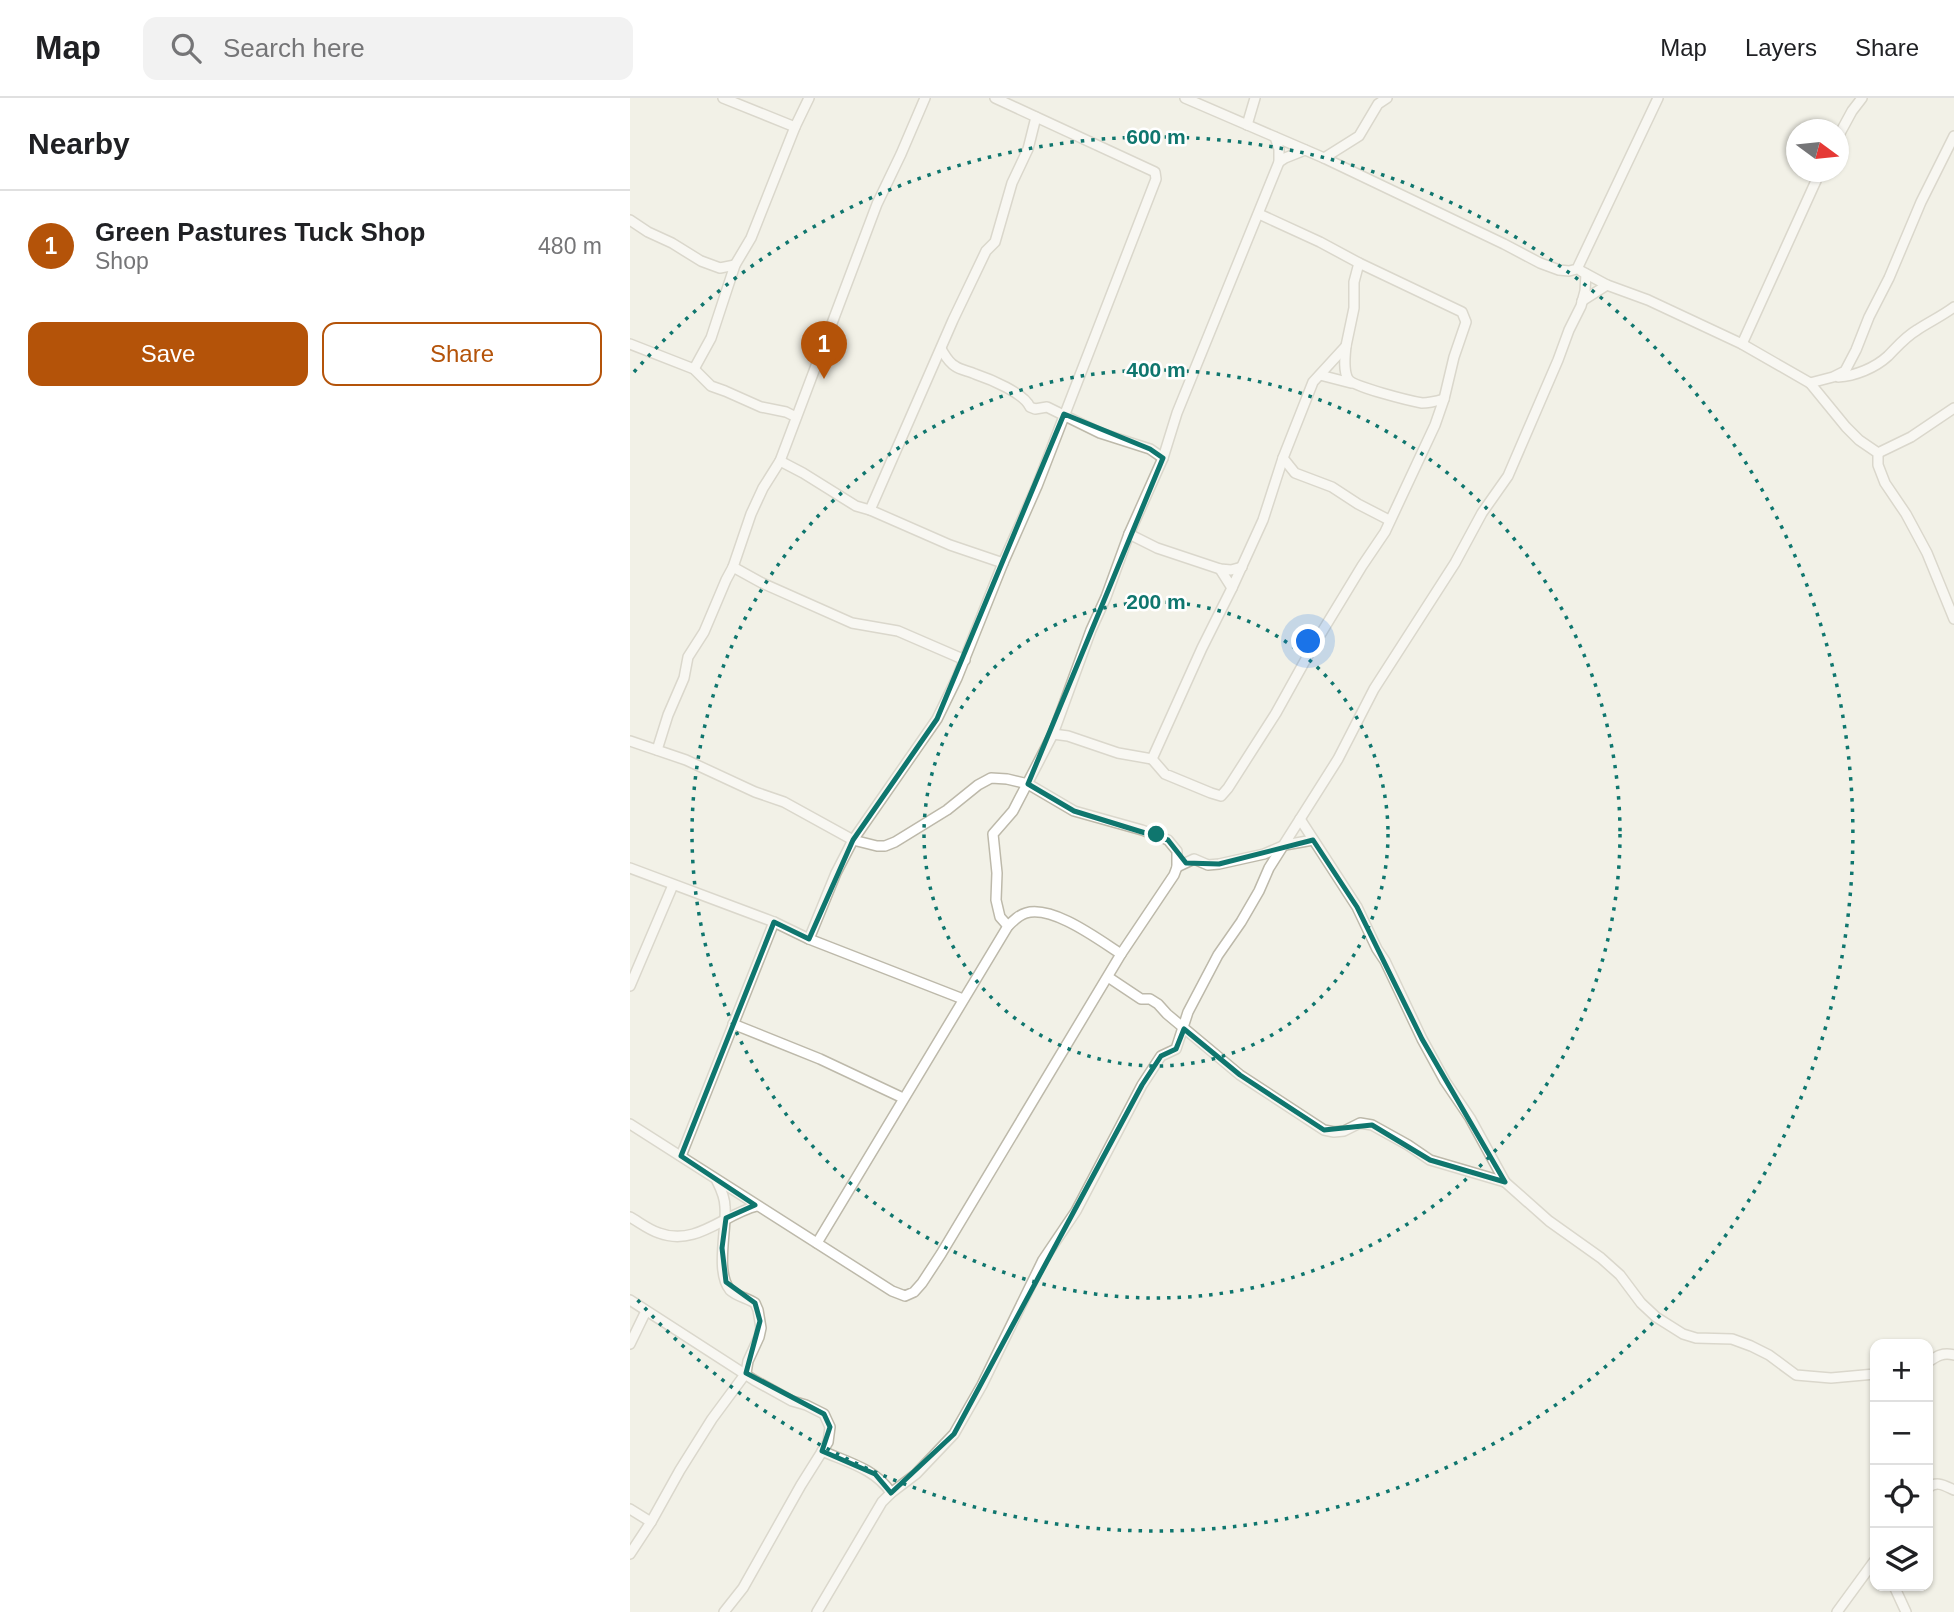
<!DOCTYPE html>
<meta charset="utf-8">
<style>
:root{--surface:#fff;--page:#f2f2f2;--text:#202124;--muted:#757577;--line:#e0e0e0;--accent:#b45309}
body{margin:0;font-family:Helvetica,sans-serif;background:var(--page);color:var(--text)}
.controls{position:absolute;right:21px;bottom:21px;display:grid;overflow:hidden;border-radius:14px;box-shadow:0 2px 5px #0004}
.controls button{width:63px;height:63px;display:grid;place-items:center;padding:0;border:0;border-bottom:2px solid var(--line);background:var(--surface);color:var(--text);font:35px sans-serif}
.compass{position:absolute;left:1156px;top:21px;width:63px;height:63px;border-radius:50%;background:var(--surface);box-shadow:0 2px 5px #0004;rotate:105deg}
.you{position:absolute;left:679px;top:544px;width:24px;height:24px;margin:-18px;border:5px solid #fff;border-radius:50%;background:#1a73e8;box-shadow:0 0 0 10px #1a73e833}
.badge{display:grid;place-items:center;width:46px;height:46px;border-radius:50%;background:var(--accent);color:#fff;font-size:23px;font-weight:700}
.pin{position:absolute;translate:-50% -58px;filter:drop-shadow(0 2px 4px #0008)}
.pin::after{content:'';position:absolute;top:37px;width:24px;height:21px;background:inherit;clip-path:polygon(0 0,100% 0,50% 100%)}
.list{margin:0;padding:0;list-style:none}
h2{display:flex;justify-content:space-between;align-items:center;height:91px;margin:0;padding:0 28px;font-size:30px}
h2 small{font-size:23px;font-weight:400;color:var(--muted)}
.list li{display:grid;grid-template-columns:46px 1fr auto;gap:21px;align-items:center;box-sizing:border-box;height:112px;padding:0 28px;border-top:2px solid var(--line)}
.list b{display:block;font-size:26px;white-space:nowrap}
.list p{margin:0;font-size:23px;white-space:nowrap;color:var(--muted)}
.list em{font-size:23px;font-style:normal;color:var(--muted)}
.actions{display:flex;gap:14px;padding:21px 28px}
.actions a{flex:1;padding:16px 0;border:2px solid var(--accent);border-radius:14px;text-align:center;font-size:24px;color:var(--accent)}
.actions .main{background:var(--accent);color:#fff}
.icon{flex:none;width:38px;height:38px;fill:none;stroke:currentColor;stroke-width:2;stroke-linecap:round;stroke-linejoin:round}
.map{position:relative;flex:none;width:1324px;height:1514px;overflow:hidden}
header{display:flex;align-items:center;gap:42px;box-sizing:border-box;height:98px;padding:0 35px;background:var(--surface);border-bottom:2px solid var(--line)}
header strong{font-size:33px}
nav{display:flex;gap:38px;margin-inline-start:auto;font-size:24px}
.search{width:490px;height:63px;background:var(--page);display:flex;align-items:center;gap:18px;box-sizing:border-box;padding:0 24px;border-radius:14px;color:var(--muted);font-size:26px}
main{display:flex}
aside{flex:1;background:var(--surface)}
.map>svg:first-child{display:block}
</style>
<header>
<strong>Map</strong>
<div class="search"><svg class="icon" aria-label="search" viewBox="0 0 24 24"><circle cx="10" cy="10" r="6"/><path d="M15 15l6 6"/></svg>Search here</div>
<nav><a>Map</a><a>Layers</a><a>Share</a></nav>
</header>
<main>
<aside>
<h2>Nearby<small></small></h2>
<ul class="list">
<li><span class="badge">1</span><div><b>Green Pastures Tuck Shop</b><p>Shop</p></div><em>480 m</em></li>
</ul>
<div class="actions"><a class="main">Save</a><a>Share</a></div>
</aside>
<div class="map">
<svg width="1324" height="1514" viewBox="0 0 1324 1514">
<rect width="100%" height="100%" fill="#f2f1e7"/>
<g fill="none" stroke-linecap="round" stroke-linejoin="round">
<defs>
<g id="minor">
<path d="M 93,0 L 165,29"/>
<path d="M 555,0 L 694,60 L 874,146 L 910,165 L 929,172 L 939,173 L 947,171 L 1028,0"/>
<path d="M 617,27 L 625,0"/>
<path d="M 1209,37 L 1222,13 L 1232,0"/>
<path d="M 694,60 L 729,38 L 748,6 L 757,0"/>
<path d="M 649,64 L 655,60 L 675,52"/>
<path d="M 0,122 L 18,134 L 42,145 L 71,163 L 90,170 L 105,167"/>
<path d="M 951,173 L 977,187 L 1018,202 L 1112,246 L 1180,285 L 1216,329 L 1229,342 L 1248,355 L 1248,367 L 1255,385 L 1276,416 L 1297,455 L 1324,521"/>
<path d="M 952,203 L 977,187"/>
<path d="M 0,246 L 64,271 L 81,288 L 95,293 L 131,309 L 156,314 L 166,319"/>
<path d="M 1112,246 L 1190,74"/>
<path d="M 716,248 C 715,258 713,272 718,281 C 723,289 781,303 792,305 C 799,305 807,303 814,301"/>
<path d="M 311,251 C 315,257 318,264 325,268 C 330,272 339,273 345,276 C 360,281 394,295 400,309 L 405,311 L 417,309 L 470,335 L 520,351 L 533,360"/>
<path d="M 64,271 L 81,240 L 105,167 L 121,140 L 165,29 L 179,0"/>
<path d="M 690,277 L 721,285"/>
<path d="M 1208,279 C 1225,278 1245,270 1258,258 C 1267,249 1275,239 1287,232 C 1299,224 1312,218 1324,209"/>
<path d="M 1180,285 L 1203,279 L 1215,273 L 1226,252 L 1239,219 L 1259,180 L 1291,104 L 1324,38"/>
<path d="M 1248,355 L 1281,339 L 1324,310"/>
<path d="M 653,360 L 665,375 L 702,389 L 728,406 L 759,422"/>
<path d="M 150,363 L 173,375 L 226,408 L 240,412 L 320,447 L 373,465"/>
<path d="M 240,412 L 323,222 L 356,153 L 365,144 L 382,85 L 398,51 L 406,19"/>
<path d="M 499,436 L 527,450 L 590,471 L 601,472 L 612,469"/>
<path d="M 103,469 L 132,485 L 222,525 L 268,533 L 335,562"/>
<path d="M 590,471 L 602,490 L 633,422 L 653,360 L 683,284 L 716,248 L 724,210 L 724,184 L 729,165"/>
<path d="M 423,636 L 438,638 L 488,655 L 522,661 L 572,550 L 602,490"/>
<path d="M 0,643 L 56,662 L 125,694 L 154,704 L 223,742 L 247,748 L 255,748 L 265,744 L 317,712 L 348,687 L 361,680 L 377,681 L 398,686 L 444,713 L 512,732 L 538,742 L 547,753 L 547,769 L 544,777 L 491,856 L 311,1156 L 292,1185 L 284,1194 L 275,1198 L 262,1193 L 0,1026"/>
<path d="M 27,652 L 38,617 L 54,580 L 58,559 L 74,534 L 96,482 L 103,469 L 121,416 L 133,390 L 150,363 L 247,106 L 271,56 L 295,0"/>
<path d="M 522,661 L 535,676 L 581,695 L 591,698 L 598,690 L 646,615 L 681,552 L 732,468 L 755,434 L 805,327 L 814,301 L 824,259 L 836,224 L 832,214 L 729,165 L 690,144 L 629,116"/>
<path d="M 670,721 L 727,809 L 747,851 L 755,863 L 792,941 L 815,983 L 840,1020 L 875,1084 L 919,1123 L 971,1160 L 990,1177 L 1011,1205 L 1026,1219 L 1053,1236 L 1066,1240 L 1102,1241 L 1121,1248 L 1139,1257 L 1166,1277 L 1201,1280 L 1245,1276"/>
<path d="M 547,769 L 564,761 L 578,767 L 589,766 L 634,756 L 655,747 L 683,742"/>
<path d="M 0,770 L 144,824 L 179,841 L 333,901"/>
<path d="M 378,828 L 370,819 L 366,802 L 367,775 L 363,736 L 383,713 L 423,636 L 461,532 L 476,499 L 499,436 L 533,360 L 547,315 L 649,64 L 649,51 L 645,39"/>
<path d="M 179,841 L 206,775 L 223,742 L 307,621 L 327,580 L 373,465 L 407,388 L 526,81 L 525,74 L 365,0"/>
<path d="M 478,879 L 511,901 L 520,901 L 528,906 L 537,916 L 610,977 L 694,1032 L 704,1034 L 714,1033 L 730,1025 L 742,1027 L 778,1047 L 800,1062 L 875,1084"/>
<path d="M 0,888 L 43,787"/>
<path d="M 103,926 L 190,961 L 273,1000"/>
<path d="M 51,1058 L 144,824"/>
<path d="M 0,1119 C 9,1124 19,1132 29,1135 C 66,1149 94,1116 127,1108"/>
<path d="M 187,1145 L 378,828 C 384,822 389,817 396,815 C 423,807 469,842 491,856"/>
<path d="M 0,1202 L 124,1282 L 162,1303 L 176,1307 L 194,1316 L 200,1329 L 198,1344 L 171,1387 L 113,1490 L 94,1514"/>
<path d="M 0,1246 L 16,1213"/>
<path d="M 1298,1264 C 1307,1258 1313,1254 1324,1257"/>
<path d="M 192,1353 C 217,1364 246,1371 261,1395"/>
<path d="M 1298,1390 C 1307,1382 1315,1388 1324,1392"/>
<path d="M 0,1411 L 21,1424"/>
<path d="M 0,1456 L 21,1424 L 50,1372 L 82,1321 L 116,1275 L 118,1263 L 129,1239 L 131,1230 L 128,1212 L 125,1205 C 117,1200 106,1198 100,1192 C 85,1174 97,1131 95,1109 C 95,1100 91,1091 87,1083"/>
<path d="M 1264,1488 L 1276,1514"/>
<path d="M 187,1514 L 252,1404 L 261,1395 L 286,1376 L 324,1336 L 352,1287 L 413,1162 L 446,1113 L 512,987 L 531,958 L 546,951 L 558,914 L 588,857 L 611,824 L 629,793 L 639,770 L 708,661 L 744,591 L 825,465 L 852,415 L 878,378 L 928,262 L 939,232 L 951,208 L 955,193 L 956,176"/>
<path d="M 1207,1514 L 1245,1462"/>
</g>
</defs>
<!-- minor casing -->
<use href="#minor" stroke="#bdb9aa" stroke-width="12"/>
<!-- minor -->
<use href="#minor" stroke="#fff" stroke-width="9"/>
</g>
<!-- marked area -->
<path d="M0 0H1324V1514H0ZM 434,316 L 520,351 L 533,360 L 398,686 L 444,713 L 538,742 L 556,765 L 589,766 L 683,742 L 727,809 L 792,941 L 875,1084 L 800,1062 L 742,1027 L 694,1032 L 610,977 L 554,931 L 546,951 L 531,958 L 512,987 L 324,1336 L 261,1395 L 245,1376 L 192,1353 L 200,1329 L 194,1316 L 116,1275 L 130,1223 L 125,1205 L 96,1184 L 92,1150 L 96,1120 L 125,1107 L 51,1058 L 144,824 L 179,841 L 223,742 L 307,621 Z" fill="#f2f1e7" fill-opacity=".55" fill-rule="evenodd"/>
<path fill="none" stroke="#0f766e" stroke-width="5" stroke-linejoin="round" d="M 434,316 L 520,351 L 533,360 L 398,686 L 444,713 L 538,742 L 556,765 L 589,766 L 683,742 L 727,809 L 792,941 L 875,1084 L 800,1062 L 742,1027 L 694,1032 L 610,977 L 554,931 L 546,951 L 531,958 L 512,987 L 324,1336 L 261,1395 L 245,1376 L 192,1353 L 200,1329 L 194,1316 L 116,1275 L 130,1223 L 125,1205 L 96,1184 L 92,1150 L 96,1120 L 125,1107 L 51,1058 L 144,824 L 179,841 L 223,742 L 307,621 Z"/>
<!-- distance rings -->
<g fill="none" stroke="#0f766e" stroke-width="3.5" stroke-dasharray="3.5 7">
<circle cx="526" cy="736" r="232"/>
<circle cx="526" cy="736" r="464"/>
<path d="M4 274A697 697 0 1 1 4 1198"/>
</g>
<circle cx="526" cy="736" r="10" fill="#0f766e" stroke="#fff" stroke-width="3.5"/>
<g font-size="21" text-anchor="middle" font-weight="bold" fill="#0f766e" stroke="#fff" stroke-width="5" stroke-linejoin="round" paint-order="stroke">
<text x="526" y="46">600 m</text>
<text x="526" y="279">400 m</text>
<text x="526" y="511">200 m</text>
</g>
</svg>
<div class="controls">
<button>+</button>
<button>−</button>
<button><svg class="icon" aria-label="locate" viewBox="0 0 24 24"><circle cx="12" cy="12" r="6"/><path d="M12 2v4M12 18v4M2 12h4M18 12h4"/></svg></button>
<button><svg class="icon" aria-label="layers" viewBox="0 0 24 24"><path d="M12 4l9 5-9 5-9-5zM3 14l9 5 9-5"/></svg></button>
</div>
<svg class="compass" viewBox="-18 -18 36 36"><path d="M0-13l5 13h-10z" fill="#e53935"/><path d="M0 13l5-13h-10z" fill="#757577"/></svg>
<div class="you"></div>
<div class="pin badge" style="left:194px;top:281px">1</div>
</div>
</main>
